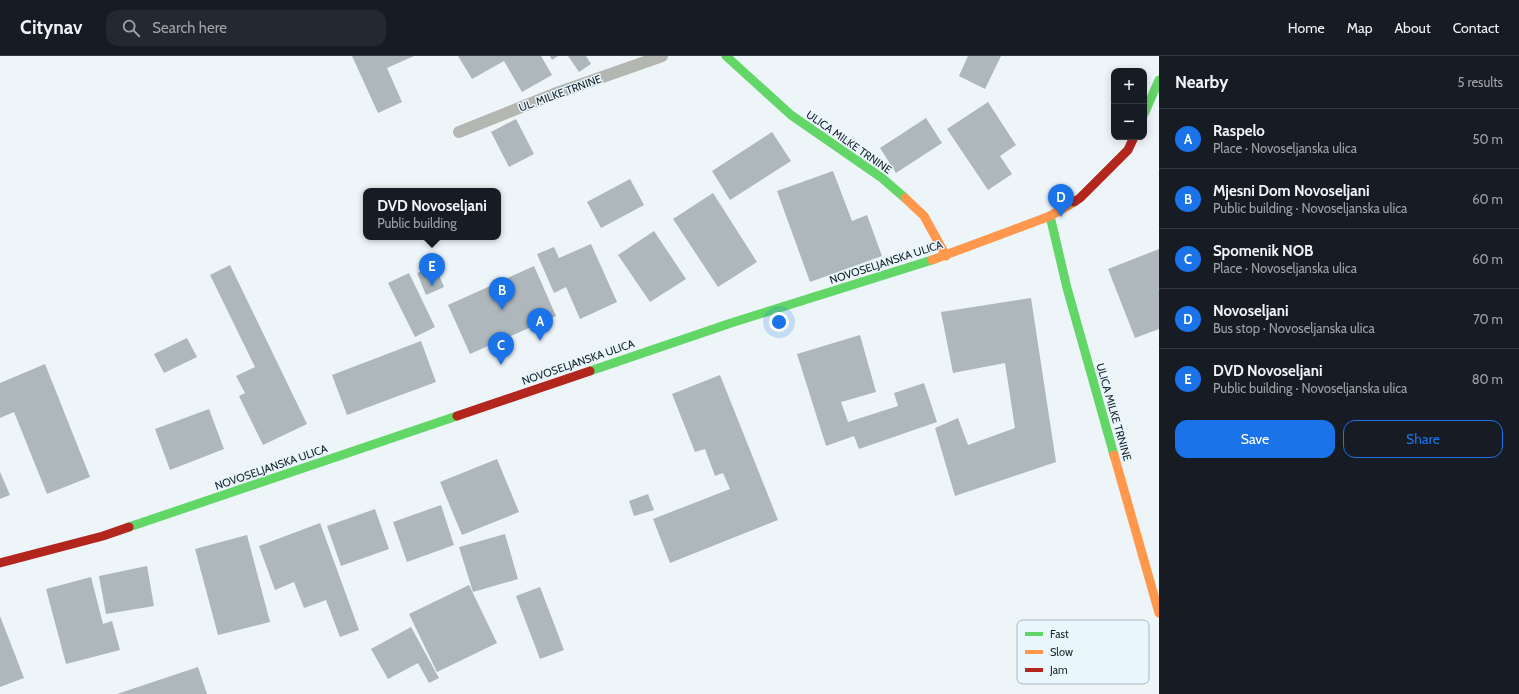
<!DOCTYPE html>
<meta charset="utf-8">
<style>
:root{--surface:#171b24;--page:#242831;--text:#f1f3f6;--muted:#9ea1a6;--line:#363941;--accent:#1a73e8}
body{margin:0;font-family:Cabin,sans-serif;background:var(--page);color:var(--text)}
.controls{position:absolute;right:12px;top:12px;display:grid;overflow:hidden;border-radius:8px;box-shadow:0 2px 10px #0003}
.controls button{width:36px;height:36px;display:grid;place-items:center;padding:0;border:0;border-bottom:1px solid var(--line);background:var(--surface);color:var(--text);font:20px sans-serif}
.you{position:absolute;left:779px;top:266px;width:14px;height:14px;margin:-10px;border:3px solid #fff;border-radius:50%;background:#1a73e8;box-shadow:0 0 0 6px #1a73e833}
.badge{display:grid;place-items:center;width:26px;height:26px;border-radius:50%;background:var(--accent);color:#fff;font-size:13px;font-weight:700}
.pin{position:absolute;translate:-50% -33px;filter:drop-shadow(0 1px 2px #0008)}
.pin::after{content:'';position:absolute;top:21px;width:14px;height:12px;background:inherit;clip-path:polygon(0 0,100% 0,50% 100%)}
.popup{position:absolute;left:363px;top:132px;width:138px;height:52px;box-sizing:border-box;display:grid;place-content:center;border-radius:8px;background:var(--surface);filter:drop-shadow(0 1px 3px #0005);font-size:13px;white-space:nowrap;color:var(--muted)}
.popup b{font-size:15px;color:var(--text)}
.popup::after{content:'';position:absolute;left:50%;top:100%;margin-left:-8px;border:8px solid transparent;border-top-color:var(--surface)}
.list{margin:0;padding:0;list-style:none}
h2{display:flex;justify-content:space-between;align-items:center;height:52px;margin:0;padding:0 16px;font-size:17px}
h2 small{font-size:13px;font-weight:400;color:var(--muted)}
.list li{display:grid;grid-template-columns:26px 1fr auto;gap:12px;align-items:center;box-sizing:border-box;height:60px;padding:0 16px;border-top:1px solid var(--line)}
.list b{display:block;font-size:15px;white-space:nowrap}
.list p{margin:0;font-size:13px;white-space:nowrap;color:var(--muted)}
.list em{font-size:13px;font-style:normal;color:var(--muted)}
.actions{display:flex;gap:8px;padding:12px 16px}
.actions a{flex:1;padding:9px 0;border:1px solid var(--accent);border-radius:12px;text-align:center;font-size:14px;color:var(--accent)}
.actions .main{background:var(--accent);color:#fff}
.icon{flex:none;width:22px;height:22px;fill:none;stroke:currentColor;stroke-width:2;stroke-linecap:round;stroke-linejoin:round}
.map{position:relative;flex:none;width:1159px;height:638px;overflow:hidden}
header{display:flex;align-items:center;gap:24px;box-sizing:border-box;height:56px;padding:0 20px;background:var(--surface);border-bottom:1px solid var(--line)}
header strong{font-size:19px}
nav{display:flex;gap:22px;margin-inline-start:auto;font-size:14px}
.search{width:280px;height:36px;background:var(--page);display:flex;align-items:center;gap:10px;box-sizing:border-box;padding:0 14px;border-radius:12px;color:var(--muted);font-size:15px}
main{display:flex}
aside{flex:1;background:var(--surface)}
.map>svg:first-child{display:block}
</style>
<header>
<strong>Citynav</strong>
<div class="search"><svg class="icon" aria-label="search" viewBox="0 0 24 24"><circle cx="10" cy="10" r="6"/><path d="M15 15l6 6"/></svg>Search here</div>
<nav><a>Home</a><a>Map</a><a>About</a><a>Contact</a></nav>
</header>
<main>
<div class="map">
<svg width="1159" height="638" viewBox="0 0 1159 638">
<rect width="100%" height="100%" fill="#eef5f8"/>
<!-- building -->
<g fill="#aeb7bc">
<path d="M 352,0 L 414,0 L 387,12 L 402,46 L 378,57 Z"/>
<path d="M 458,0 L 541,0 L 552,19 L 522,36 L 504,5 L 472,23 Z"/>
<path d="M 550,0 L 558,0 L 552,4 Z"/>
<path d="M 568,0 L 586,0 L 591,8 L 579,16 Z"/>
<path d="M 968,0 L 1001,0 L 985,33 L 959,20 Z"/>
<path d="M 988,46 L 1016,89 L 1000,100 L 1012,118 L 988,134 L 947,73 Z"/>
<path d="M 926,62 L 942,87 L 896,117 L 880,92 Z"/>
<path d="M 516,63 L 534,98 L 509,111 L 491,76 Z"/>
<path d="M 772,76 L 791,105 L 730,144 L 712,115 Z"/>
<path d="M 833,115 L 852,165 L 867,159 L 882,200 L 810,226 L 777,135 Z"/>
<path d="M 630,123 L 644,149 L 601,172 L 587,146 Z"/>
<path d="M 713,137 L 757,206 L 718,231 L 673,163 Z"/>
<path d="M 654,175 L 686,223 L 650,246 L 618,199 Z"/>
<path d="M 591,188 L 617,246 L 580,263 L 566,231 L 554,237 L 537,198 L 554,191 L 559,202 Z"/>
<path d="M 1159,193 L 1159,273 L 1135,282 L 1108,213 Z"/>
<path d="M 230,209 L 307,368 L 263,389 L 239,340 L 245,337 L 236,320 L 255,311 L 210,219 Z"/>
<path d="M 435,210 L 444,231 L 426,239 L 417,217 Z"/>
<path d="M 534,210 L 556,260 L 470,298 L 448,249 Z"/>
<path d="M 409,217 L 435,271 L 415,281 L 388,227 Z"/>
<path d="M 1031,242 L 1056,406 L 955,440 L 935,372 L 958,362 L 968,389 L 1015,372 L 1005,307 L 953,317 L 941,256 Z"/>
<path d="M 860,279 L 876,336 L 841,346 L 848,366 L 898,350 L 894,337 L 924,327 L 937,366 L 859,393 L 854,380 L 826,390 L 797,298 Z"/>
<path d="M 187,282 L 197,301 L 164,317 L 154,298 Z"/>
<path d="M 421,285 L 436,326 L 347,359 L 332,319 Z"/>
<path d="M 45,308 L 90,421 L 47,438 L 14,356 L 0,362 L 0,327 Z"/>
<path d="M 720,319 L 778,464 L 670,507 L 653,463 L 730,433 L 723,417 L 715,420 L 705,393 L 695,396 L 672,338 Z"/>
<path d="M 209,353 L 224,393 L 170,414 L 155,373 Z"/>
<path d="M 497,403 L 519,456 L 462,479 L 440,426 Z"/>
<path d="M 0,416 L 10,439 L 0,443 Z"/>
<path d="M 648,438 L 654,454 L 634,460 L 629,445 Z"/>
<path d="M 441,449 L 454,489 L 407,506 L 393,466 Z"/>
<path d="M 375,453 L 389,493 L 341,510 L 327,470 Z"/>
<path d="M 320,467 L 359,574 L 340,581 L 326,544 L 304,552 L 294,526 L 275,534 L 259,490 Z"/>
<path d="M 505,478 L 518,523 L 473,536 L 459,491 Z"/>
<path d="M 247,479 L 270,566 L 218,579 L 195,493 Z"/>
<path d="M 147,510 L 154,550 L 106,558 L 99,520 Z"/>
<path d="M 91,521 L 103,568 L 112,565 L 120,594 L 66,608 L 46,533 Z"/>
<path d="M 469,529 L 497,587 L 437,616 L 409,558 Z"/>
<path d="M 540,531 L 564,594 L 540,603 L 516,540 Z"/>
<path d="M 0,560 L 24,622 L 0,631 Z"/>
<path d="M 411,571 L 439,622 L 429,627 L 418,607 L 388,623 L 371,593 Z"/>
<path d="M 198,611 L 207,638 L 117,638 Z"/>
</g>
<g fill="none" stroke-linecap="round" stroke-linejoin="round">
<!-- lane -->
<path stroke="#b4b6b1" stroke-width="12" d="M 459,76 L 554,38 L 662,0"/>
<!-- fast -->
<g stroke="#63d668" stroke-width="9">
<path d="M 726,0 L 791,59 L 882,122 L 905,142"/>
<path d="M 1144,58 L 1159,24"/>
<path d="M 1050,160 L 1067,232 L 1114,399"/>
<path d="M 590,315 L 731,267 L 932,204"/>
<path d="M 129,471 L 457,360"/>
</g>
<!-- slow -->
<g stroke="#ff974d" stroke-width="9">
<path d="M 905,142 L 924,160 L 946,200"/>
<path d="M 932,204 L 1050,160 L 1074,146"/>
<path d="M 1114,399 L 1159,557"/>
</g>
<!-- jam -->
<g stroke="#b3261e" stroke-width="9">
<path d="M 1074,146 L 1080,142 L 1128,94 L 1134,81"/>
<path d="M 457,360 L 590,315"/>
<path d="M 0,507 L 103,480 L 129,471"/>
</g>
</g>
<g text-anchor="middle" dominant-baseline="central" stroke-width="3" stroke-linejoin="round" paint-order="stroke">
<!-- street labels -->
<g font-size="11" fill="#162329" stroke="#e9f6fd">
<text transform="translate(560 37) rotate(-20)">UL. MILKE TRNINE</text>
<text transform="translate(849 86) rotate(35)">ULICA MILKE TRNINE</text>
<text transform="translate(886 206) rotate(-18)">NOVOSELJANSKA ULICA</text>
<text transform="translate(578 306) rotate(-19)">NOVOSELJANSKA ULICA</text>
<text transform="translate(1114 356) rotate(74)">ULICA MILKE TRNINE</text>
<text transform="translate(271 411) rotate(-19)">NOVOSELJANSKA ULICA</text>
</g>
</g>
<!-- legend -->
<rect x="1017" y="564" width="132" height="64" rx="6" fill="#e9f6fd" stroke="#aab7bd" stroke-width="1"/>
<rect x="1025" y="576" width="18" height="4" fill="#63d668"/>
<rect x="1025" y="594" width="18" height="4" fill="#ff974d"/>
<rect x="1025" y="612" width="18" height="4" fill="#b3261e"/>
<g font-size="11" fill="#162329">
<text x="1050" y="582">Fast</text>
<text x="1050" y="600">Slow</text>
<text x="1050" y="618">Jam</text>
</g>
</svg>
<div class="controls">
<button>+</button>
<button>−</button>
</div>
<div class="you"></div>
<div class="pin badge" style="left:540px;top:285px">A</div>
<div class="pin badge" style="left:502px;top:254px">B</div>
<div class="pin badge" style="left:501px;top:309px">C</div>
<div class="pin badge" style="left:1061px;top:161px">D</div>
<div class="pin badge" style="left:432px;top:230px">E</div>
<div class="popup"><b>DVD Novoseljani</b>Public building</div>
</div>
<aside>
<h2>Nearby<small>5 results</small></h2>
<ul class="list">
<li><span class="badge">A</span><div><b>Raspelo</b><p>Place · Novoseljanska ulica</p></div><em>50 m</em></li>
<li><span class="badge">B</span><div><b>Mjesni Dom Novoseljani</b><p>Public building · Novoseljanska ulica</p></div><em>60 m</em></li>
<li><span class="badge">C</span><div><b>Spomenik NOB</b><p>Place · Novoseljanska ulica</p></div><em>60 m</em></li>
<li><span class="badge">D</span><div><b>Novoseljani</b><p>Bus stop · Novoseljanska ulica</p></div><em>70 m</em></li>
<li><span class="badge">E</span><div><b>DVD Novoseljani</b><p>Public building · Novoseljanska ulica</p></div><em>80 m</em></li>
</ul>
<div class="actions"><a class="main">Save</a><a>Share</a></div>
</aside>
</main>
